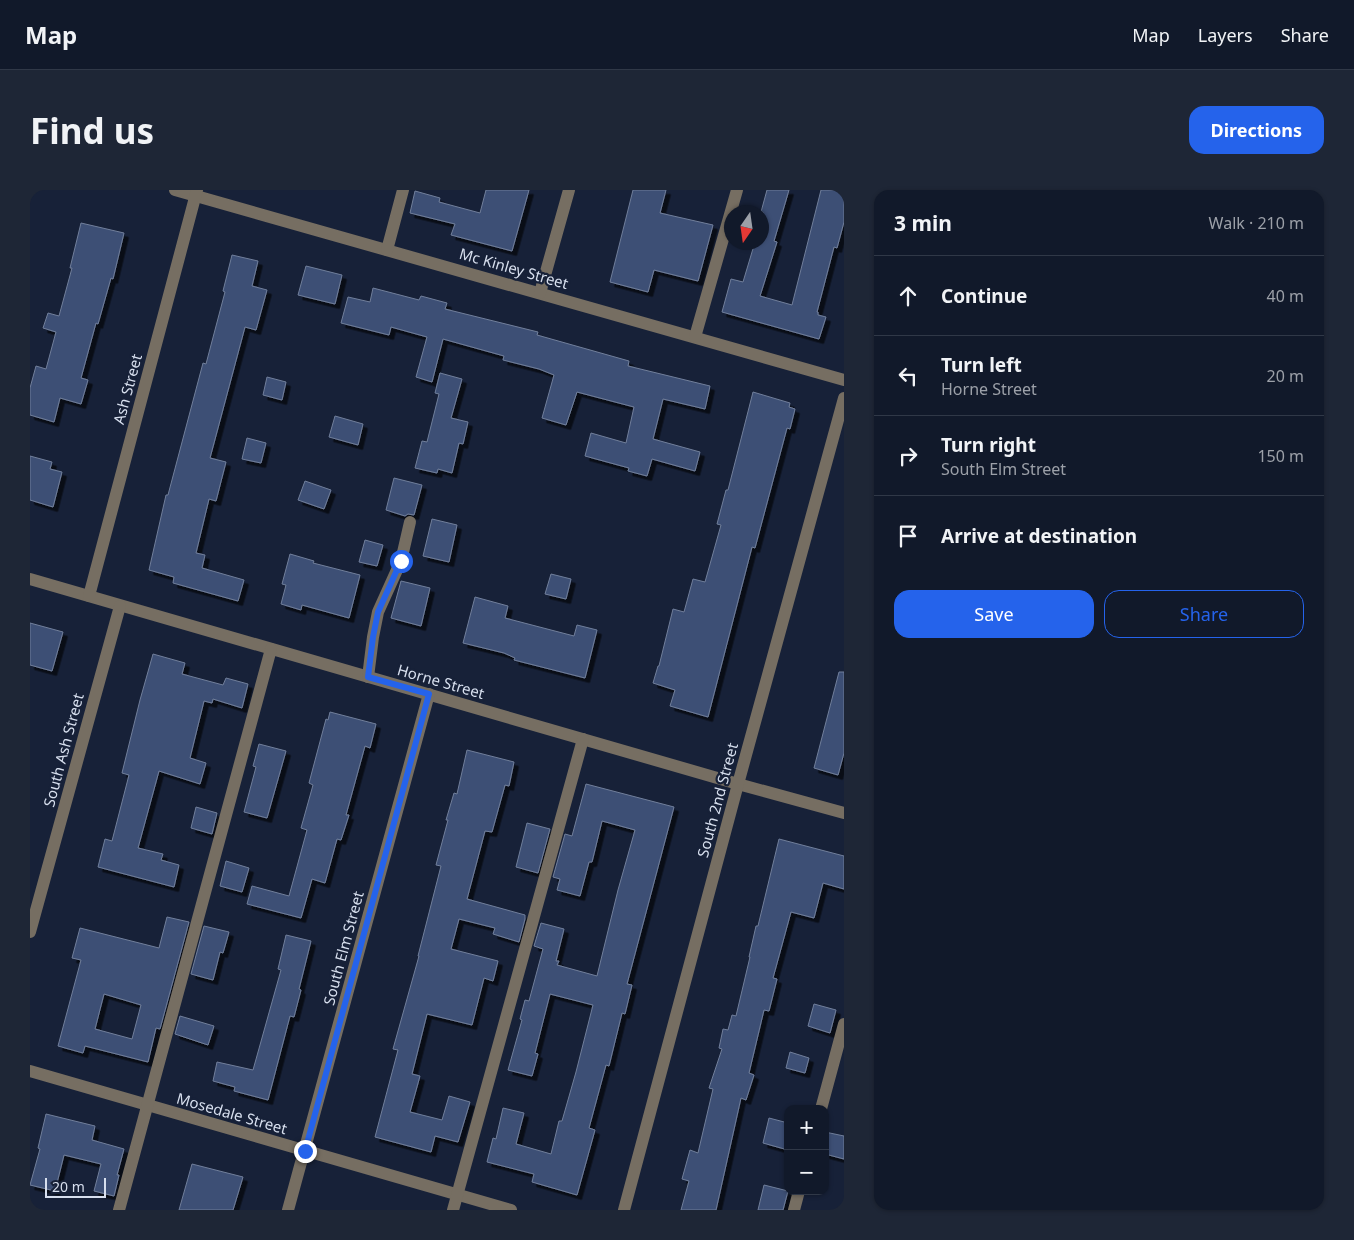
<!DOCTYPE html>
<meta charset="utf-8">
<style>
:root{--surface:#11192a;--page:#1e2636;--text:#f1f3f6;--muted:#9ca0a8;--line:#303847;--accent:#2563eb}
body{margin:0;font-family:"Noto Sans",sans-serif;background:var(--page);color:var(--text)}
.controls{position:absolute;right:15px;bottom:15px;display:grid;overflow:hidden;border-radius:10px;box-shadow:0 1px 4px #0004}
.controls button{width:45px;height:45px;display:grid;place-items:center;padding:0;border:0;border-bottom:1px solid var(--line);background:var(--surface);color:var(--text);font:25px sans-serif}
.compass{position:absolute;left:694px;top:15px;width:45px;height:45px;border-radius:50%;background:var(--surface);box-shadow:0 1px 4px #0004;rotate:193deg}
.scale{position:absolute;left:15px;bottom:12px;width:61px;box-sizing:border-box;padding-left:5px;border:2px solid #d7dfee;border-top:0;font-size:14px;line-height:18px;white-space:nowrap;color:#d7dfee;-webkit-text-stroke:4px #172138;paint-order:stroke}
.stop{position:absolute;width:15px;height:15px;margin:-11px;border:4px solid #2563eb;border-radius:50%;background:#fff}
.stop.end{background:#2563eb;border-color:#fff;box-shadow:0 1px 5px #0008}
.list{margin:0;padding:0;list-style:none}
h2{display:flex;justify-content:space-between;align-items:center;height:65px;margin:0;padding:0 20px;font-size:21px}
h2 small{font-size:16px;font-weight:400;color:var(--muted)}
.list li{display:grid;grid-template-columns:32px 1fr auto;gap:15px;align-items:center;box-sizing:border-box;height:80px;padding:0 20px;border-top:1px solid var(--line)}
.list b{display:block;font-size:19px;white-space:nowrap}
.list p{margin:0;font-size:16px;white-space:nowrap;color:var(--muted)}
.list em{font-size:16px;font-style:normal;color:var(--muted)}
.actions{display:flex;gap:10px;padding:15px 20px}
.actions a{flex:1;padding:11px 0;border:1px solid var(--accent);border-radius:15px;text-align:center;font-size:18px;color:var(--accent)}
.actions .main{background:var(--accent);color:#fff}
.icon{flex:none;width:28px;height:28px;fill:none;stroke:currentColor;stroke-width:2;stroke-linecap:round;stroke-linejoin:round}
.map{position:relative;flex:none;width:814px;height:1020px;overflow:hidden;border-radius:15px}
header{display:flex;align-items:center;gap:30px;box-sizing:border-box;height:70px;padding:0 25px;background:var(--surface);border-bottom:1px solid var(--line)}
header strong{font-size:24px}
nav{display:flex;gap:28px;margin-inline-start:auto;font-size:18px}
.intro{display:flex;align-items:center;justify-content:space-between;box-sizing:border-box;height:120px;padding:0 30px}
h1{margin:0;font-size:35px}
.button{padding:12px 22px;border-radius:15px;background:var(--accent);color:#fff;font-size:18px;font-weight:700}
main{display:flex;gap:30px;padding:0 30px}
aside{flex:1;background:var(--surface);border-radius:15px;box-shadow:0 1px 4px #0004}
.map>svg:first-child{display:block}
</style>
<header>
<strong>Map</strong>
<nav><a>Map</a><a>Layers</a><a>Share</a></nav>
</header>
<div class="intro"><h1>Find us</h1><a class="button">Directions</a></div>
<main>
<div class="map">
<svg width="814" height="1020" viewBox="0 0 814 1020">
<defs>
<filter id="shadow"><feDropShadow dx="4.5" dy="4.5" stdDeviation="0" flood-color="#0009"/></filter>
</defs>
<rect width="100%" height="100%" fill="#172138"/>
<!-- building -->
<g fill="#3d4f75" stroke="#717f9b" fill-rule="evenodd" filter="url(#shadow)">
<path d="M 456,0 L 499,0 L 482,61 L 421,45 L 425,34 L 380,23 L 385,1 L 410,8 L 409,12 L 450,23 Z"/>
<path d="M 603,0 L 636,0 L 630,23 L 683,35 L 668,91 L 624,80 L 618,102 L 580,92 Z"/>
<path d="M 737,0 L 759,0 L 744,51 L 747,52 L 730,106 L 762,115 L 791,0 L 814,0 L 814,32 L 807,58 L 804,57 L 787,122 L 788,122 L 788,125 L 796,127 L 789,149 L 692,122 L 701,89 L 713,92 L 725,52 L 732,52 L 732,28 L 733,22 L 731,22 Z"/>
<path d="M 51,33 L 94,43 L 83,89 L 81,88 L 68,134 L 66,133 L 51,188 L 58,190 L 51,214 L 30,208 L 24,232 L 0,225 L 0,198 L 6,176 L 16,179 L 26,142 L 13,138 L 18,123 L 29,126 L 42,78 L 40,78 Z"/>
<path d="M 202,65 L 228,71 L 222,96 L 237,100 L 226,140 L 215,137 L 180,268 L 196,272 L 186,311 L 179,309 L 166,363 L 175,365 L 172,378 L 214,390 L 208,411 L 143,393 L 144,387 L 119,380 L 136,305 L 138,305 L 173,173 L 176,174 L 195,102 L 193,101 Z"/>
<path d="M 276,76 L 312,85 L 305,114 L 268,105 Z"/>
<path d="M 343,98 L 389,110 L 391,106 L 417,113 L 415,119 L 508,142 L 507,145 L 599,171 L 598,176 L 680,196 L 675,219 L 633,209 L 623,249 L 670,262 L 665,281 L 622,269 L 617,286 L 598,281 L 599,278 L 555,266 L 561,243 L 596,253 L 604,217 L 547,202 L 536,235 L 512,228 L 524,185 L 509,179 L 473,170 L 474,166 L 413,149 L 402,192 L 386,187 L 397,147 L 361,137 L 359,145 L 311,133 L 318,107 L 340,112 Z"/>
<path d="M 410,183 L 432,189 L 421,228 L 438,232 L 433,254 L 429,253 L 422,283 L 408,279 L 407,283 L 385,278 L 392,251 L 397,252 L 409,204 L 405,203 Z"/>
<path d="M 237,187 L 256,192 L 252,210 L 233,205 Z"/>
<path d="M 723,202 L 760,213 L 759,217 L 765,219 L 760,239 L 757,238 L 725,358 L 722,357 L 678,527 L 640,516 L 645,500 L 623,493 L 628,476 L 629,476 L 643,419 L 654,422 L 663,389 L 675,392 L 691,335 L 687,334 L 696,300 L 698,300 Z"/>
<path d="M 305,226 L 333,234 L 328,255 L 299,247 Z"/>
<path d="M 217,248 L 236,253 L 231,273 L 212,269 Z"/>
<path d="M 0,266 L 22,272 L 20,279 L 32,282 L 23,317 L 0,310 Z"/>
<path d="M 364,288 L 392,295 L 384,325 L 378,324 L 375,326 L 356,320 Z"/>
<path d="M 275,291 L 301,300 L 294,319 L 268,310 Z"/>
<path d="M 402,329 L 427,335 L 419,372 L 393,366 Z"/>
<path d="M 335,350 L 353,355 L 347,376 L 329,372 Z"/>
<path d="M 260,364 L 284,371 L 283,373 L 330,385 L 319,428 L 272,415 L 271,420 L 251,414 L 256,395 L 252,394 Z"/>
<path d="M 521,384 L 541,389 L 536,409 L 515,404 Z"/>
<path d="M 371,391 L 400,398 L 391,436 L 361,428 Z"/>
<path d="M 445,407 L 478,416 L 475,428 L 544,446 L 547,435 L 567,440 L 555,488 L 484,470 L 485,468 L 474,463 L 433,453 Z"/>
<path d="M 0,433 L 33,442 L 22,481 L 0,475 Z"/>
<path d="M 123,464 L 155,473 L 152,484 L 193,495 L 196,488 L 218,494 L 212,518 L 183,509 L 182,513 L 174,511 L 160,568 L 176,573 L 170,594 L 129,581 L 108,658 L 133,664 L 131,670 L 149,675 L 144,697 L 68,677 L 75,649 L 82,651 L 99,585 L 92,583 L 110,510 Z"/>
<path d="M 809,482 L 814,482 L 814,563 L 808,585 L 784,578 Z"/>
<path d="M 300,522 L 346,534 L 340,558 L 335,556 L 316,625 L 319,625 L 311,650 L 307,649 L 295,693 L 282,689 L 271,728 L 217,714 L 222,696 L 259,706 L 277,640 L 271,638 L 283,595 L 279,593 L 296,529 L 298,530 Z"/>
<path d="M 229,554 L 256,561 L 237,628 L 214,622 L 226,577 L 223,576 Z"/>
<path d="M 437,560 L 484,572 L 479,596 L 475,595 L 462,642 L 455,641 L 437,709 L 495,725 L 495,729 L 489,752 L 463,744 L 465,738 L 429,729 L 421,759 L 468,771 L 463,791 L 454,788 L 442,835 L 397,824 L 382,884 L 390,886 L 380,922 L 412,930 L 419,906 L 440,912 L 428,952 L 405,946 L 401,962 L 345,947 L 368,860 L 363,859 L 389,766 L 388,766 L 411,676 L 406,675 L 418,630 L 416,630 L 424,603 L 427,604 Z"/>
<path d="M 556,594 L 644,617 L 597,794 L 602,795 L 595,824 L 592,823 L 579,876 L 576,875 L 559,938 L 565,940 L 547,1005 L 502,992 L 504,984 L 457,972 L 463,948 L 466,949 L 473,918 L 494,923 L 486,954 L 521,964 L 529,931 L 532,931 L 546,882 L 563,815 L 520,804 L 505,863 L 508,864 L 502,886 L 478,880 L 492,830 L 490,829 L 495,810 L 499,811 L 513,759 L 504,756 L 511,733 L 534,739 L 526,771 L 529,771 L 527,775 L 567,786 L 588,700 L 605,640 L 572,631 L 562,672 L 559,672 L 550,706 L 527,700 L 530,689 L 523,687 L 535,644 L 542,646 Z"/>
<path d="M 166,617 L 187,623 L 182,644 L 161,638 Z"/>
<path d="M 497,633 L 520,639 L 508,683 L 486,677 Z"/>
<path d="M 749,649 L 814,666 L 814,699 L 793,693 L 784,728 L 761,722 L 743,788 L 747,789 L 739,821 L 734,820 L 719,883 L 724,885 L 716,910 L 711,908 L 686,1020 L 651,1020 L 659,991 L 652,989 L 660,960 L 668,963 L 683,899 L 679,898 L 692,859 L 689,858 L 693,839 L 698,840 L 702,825 L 706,826 L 720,767 L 719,767 L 726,736 L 728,736 Z"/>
<path d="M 196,671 L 219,678 L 212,702 L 190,696 Z"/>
<path d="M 137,727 L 159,732 L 130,839 L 126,838 L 118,872 L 55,856 L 53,863 L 28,856 L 51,770 L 42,768 L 50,738 L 129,758 ZM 74,804 L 111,815 L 102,849 L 65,839 Z"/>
<path d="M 174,736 L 199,742 L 193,763 L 190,762 L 183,790 L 161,784 Z"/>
<path d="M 256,745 L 281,751 L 269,799 L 271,800 L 264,827 L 260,826 L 238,910 L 204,901 L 205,897 L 183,891 L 187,872 L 223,880 L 251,780 L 248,779 Z"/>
<path d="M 784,814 L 806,820 L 800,843 L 778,836 Z"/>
<path d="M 150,826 L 184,836 L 178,855 L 145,844 Z"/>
<path d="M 760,862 L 779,868 L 775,883 L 756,878 Z"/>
<path d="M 16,924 L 65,936 L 62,950 L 94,959 L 87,985 L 89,985 L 84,1006 L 64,1001 L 71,974 L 34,965 L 25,1001 L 0,995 L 10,959 L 8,958 Z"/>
<path d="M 739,928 L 758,933 L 758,960 L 733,953 Z"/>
<path d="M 795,942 L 814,946 L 814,969 L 795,964 Z"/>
<path d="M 162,974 L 213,987 L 203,1020 L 149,1020 Z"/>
<path d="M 734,995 L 758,1001 L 753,1020 L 728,1020 Z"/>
</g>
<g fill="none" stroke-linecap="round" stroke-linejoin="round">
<!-- minor -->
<g stroke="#766e62" stroke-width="12">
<path d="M 145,0 L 814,190"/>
<path d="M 357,60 L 373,0"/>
<path d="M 510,103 L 539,0"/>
<path d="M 665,147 L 707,0"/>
<path d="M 0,389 L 708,594 L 814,623"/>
<path d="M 59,406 L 167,0"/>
<path d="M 338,487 L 343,447 L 348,422 L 371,371 L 380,332"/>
<path d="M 0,742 L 90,416"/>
<path d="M 0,881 L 481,1020"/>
<path d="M 791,919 L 814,834"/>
<path d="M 89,1020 L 241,459"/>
<path d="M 258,1020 L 399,504"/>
<path d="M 423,1020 L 553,549"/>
<path d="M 594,1020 L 708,594 L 814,208"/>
<path d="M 764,1020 L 769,1001"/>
</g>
</g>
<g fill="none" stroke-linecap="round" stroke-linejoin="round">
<!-- route -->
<path stroke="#2563eb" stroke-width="6" d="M 275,961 L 399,504 L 338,487 L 343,447 L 348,422 L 371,371"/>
</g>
<g text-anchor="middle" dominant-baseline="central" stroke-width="4.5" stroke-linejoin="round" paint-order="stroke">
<!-- street labels -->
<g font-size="15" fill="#d7dfee" stroke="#172138">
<text transform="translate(484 78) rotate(16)">Mc Kinley Street</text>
<text transform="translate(97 199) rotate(-75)">Ash Street</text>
<text transform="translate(411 491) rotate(16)">Horne Street</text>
<text transform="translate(33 560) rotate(-75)">South Ash Street</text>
<text transform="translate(687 610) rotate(-75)">South 2nd Street</text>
<text transform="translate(313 758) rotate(-75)">South Elm Street</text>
<text transform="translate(202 923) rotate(16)">Mosedale Street</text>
</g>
</g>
</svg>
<div class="controls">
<button>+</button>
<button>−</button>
</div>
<svg class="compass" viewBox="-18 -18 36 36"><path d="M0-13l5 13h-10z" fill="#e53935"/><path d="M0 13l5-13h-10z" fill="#9ca0a8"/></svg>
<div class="scale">20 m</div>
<div class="stop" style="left:371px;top:371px"></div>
<div class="stop end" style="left:275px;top:961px"></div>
</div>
<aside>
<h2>3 min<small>Walk · 210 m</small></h2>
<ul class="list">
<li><svg class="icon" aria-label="ahead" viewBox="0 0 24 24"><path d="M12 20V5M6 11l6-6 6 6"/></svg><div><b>Continue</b></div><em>40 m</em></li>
<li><svg class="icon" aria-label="left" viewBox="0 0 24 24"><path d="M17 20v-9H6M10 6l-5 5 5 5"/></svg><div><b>Turn left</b><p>Horne Street</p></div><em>20 m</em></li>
<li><svg class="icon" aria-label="right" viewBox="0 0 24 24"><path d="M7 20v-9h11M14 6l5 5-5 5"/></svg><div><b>Turn right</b><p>South Elm Street</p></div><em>150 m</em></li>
<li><svg class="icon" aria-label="arrive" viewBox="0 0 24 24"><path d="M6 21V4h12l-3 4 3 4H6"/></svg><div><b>Arrive at destination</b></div></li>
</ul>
<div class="actions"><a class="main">Save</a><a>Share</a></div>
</aside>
</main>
